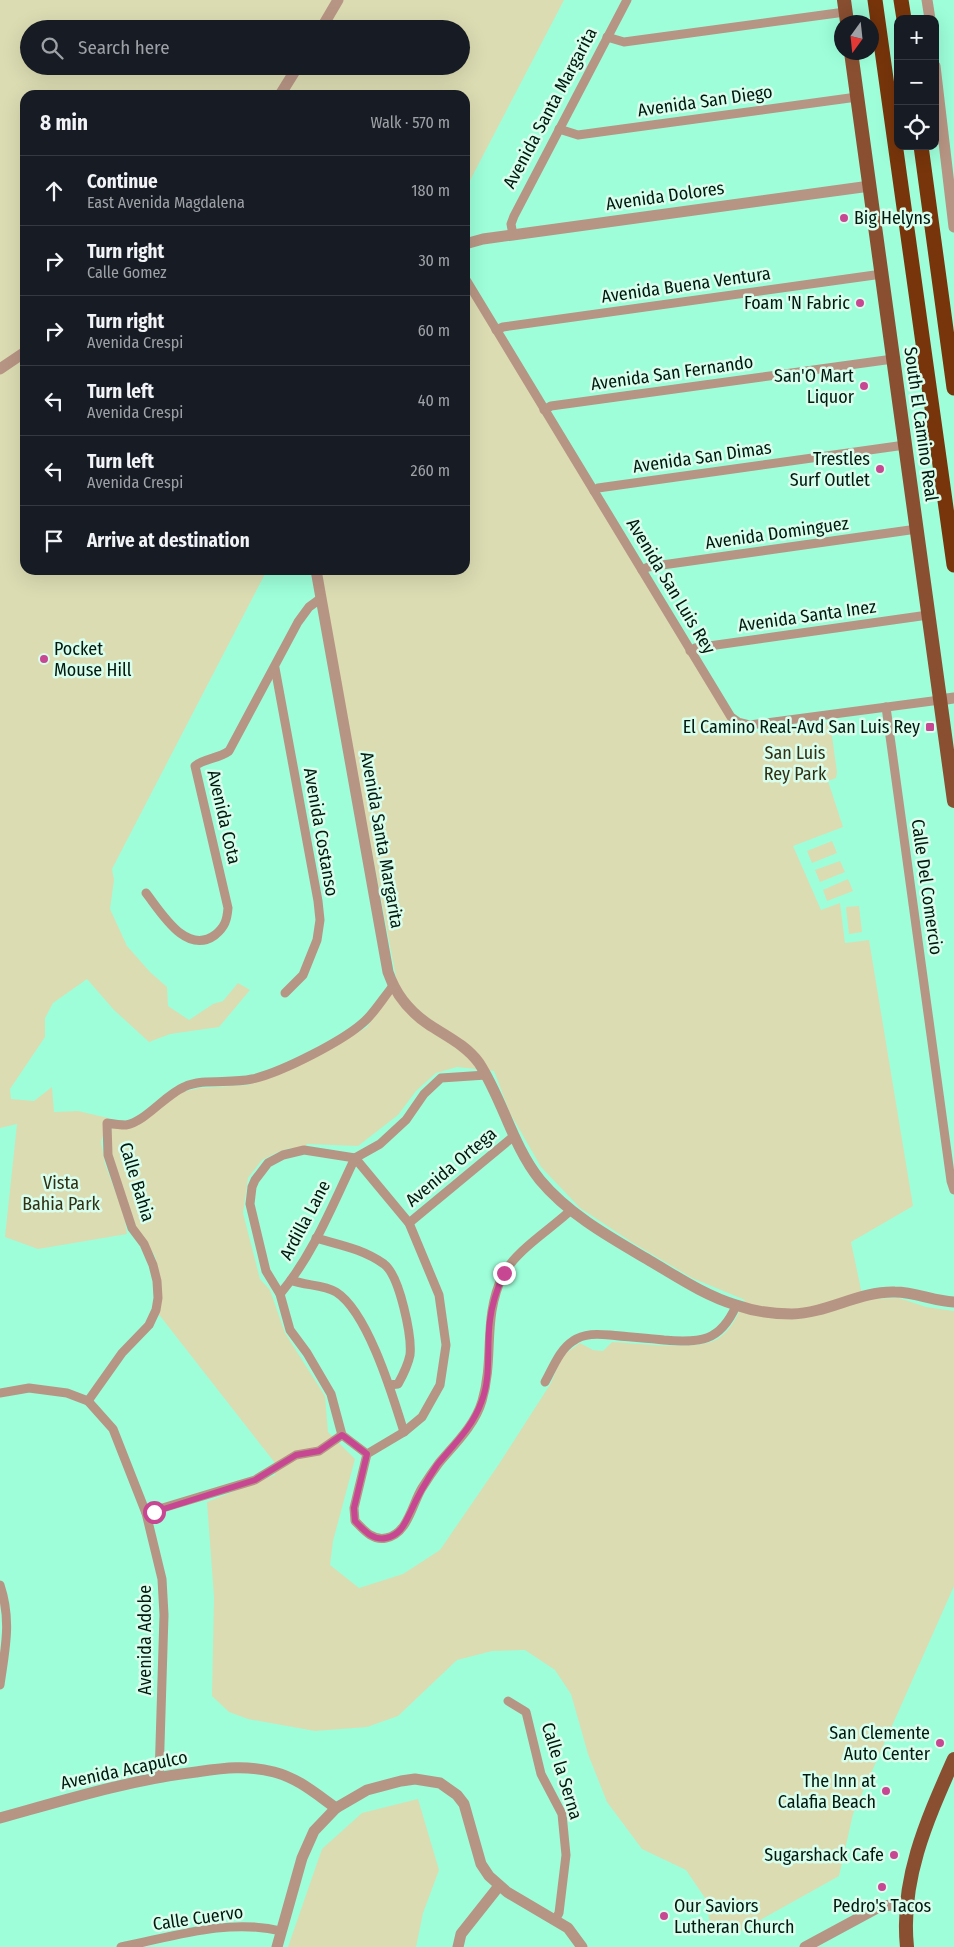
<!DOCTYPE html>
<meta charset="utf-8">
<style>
:root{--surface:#171b24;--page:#242831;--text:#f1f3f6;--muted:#9ea1a6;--line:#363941}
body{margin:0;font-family:"Fira Sans Condensed",sans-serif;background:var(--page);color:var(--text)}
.controls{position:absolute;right:15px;top:15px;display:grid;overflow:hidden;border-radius:10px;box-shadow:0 5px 20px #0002}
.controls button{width:45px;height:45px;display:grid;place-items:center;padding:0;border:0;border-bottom:1px solid var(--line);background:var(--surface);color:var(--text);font:25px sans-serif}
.compass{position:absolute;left:834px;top:15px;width:45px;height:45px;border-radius:50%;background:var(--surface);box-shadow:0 5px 20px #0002;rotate:195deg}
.stop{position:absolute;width:15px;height:15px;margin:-11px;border:4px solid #c74792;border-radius:50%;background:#fff}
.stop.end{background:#c74792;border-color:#fff;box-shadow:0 1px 5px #0008}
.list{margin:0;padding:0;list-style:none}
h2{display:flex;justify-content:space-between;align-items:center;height:65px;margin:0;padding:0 20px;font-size:21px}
h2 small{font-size:16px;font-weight:400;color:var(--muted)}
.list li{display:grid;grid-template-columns:32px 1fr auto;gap:15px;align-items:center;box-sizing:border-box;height:70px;padding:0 20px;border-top:1px solid var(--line)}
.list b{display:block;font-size:19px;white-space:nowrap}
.list p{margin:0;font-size:16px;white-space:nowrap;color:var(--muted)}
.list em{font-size:16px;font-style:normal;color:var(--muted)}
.icon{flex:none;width:28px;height:28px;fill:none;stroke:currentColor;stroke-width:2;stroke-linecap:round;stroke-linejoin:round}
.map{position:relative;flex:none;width:954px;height:1947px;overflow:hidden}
.search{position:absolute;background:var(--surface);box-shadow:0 5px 20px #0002;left:20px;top:20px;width:450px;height:55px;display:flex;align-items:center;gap:12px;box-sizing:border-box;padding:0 18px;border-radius:28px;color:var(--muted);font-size:19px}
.panel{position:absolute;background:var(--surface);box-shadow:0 5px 20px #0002;left:20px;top:90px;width:450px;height:485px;border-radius:15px}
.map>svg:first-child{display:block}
</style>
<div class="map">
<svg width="954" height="1947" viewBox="0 0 954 1947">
<rect width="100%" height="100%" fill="#9dfed9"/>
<!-- green -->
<g fill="#dcdcb3" fill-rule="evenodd">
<path d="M 0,0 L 564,0 L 465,190 L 465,95 L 25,95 L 25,570 L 267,570 L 112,869 L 114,880 L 110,909 L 127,946 L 150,972 L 167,987 L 168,1006 L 189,1020 L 213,1004 L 223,1001 L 238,983 L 250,990 L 219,1027 L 170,1034 L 149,1042 L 114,1010 L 87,979 L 53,1003 L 45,1018 L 45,1037 L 10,1089 L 11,1099 L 34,1101 L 52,1087 L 54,1112 L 78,1111 L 108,1118 L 101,1142 L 105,1164 L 124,1215 L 127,1234 L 38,1249 L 5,1237 L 17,1124 L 0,1128 ZM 29,29 L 461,29 L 461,66 L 29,66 Z"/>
<path d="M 465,285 L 728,718 L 741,731 L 754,732 L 830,722 L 837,772 L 836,778 L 828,781 L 843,827 L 793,846 L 821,910 L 840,903 L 845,943 L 869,940 L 913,1206 L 851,1242 L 863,1299 L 899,1298 L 926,1307 L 954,1311 L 954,1586 L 853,1814 L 839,1876 L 737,1933 L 711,1928 L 705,1898 L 686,1870 L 642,1849 L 607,1802 L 588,1754 L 571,1694 L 555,1670 L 525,1650 L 492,1651 L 457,1660 L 398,1716 L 367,1727 L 315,1731 L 248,1719 L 229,1712 L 212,1696 L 214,1597 L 207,1502 L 275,1475 L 275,1463 L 157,1312 L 162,1288 L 155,1256 L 137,1229 L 116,1171 L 111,1150 L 112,1127 L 130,1128 L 179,1093 L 199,1088 L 248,1085 L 323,1053 L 367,1027 L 397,982 L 342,696 L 321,570 L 465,570 ZM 457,1067 L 494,1071 L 510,1113 L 541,1167 L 580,1208 L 633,1243 L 692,1278 L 745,1300 C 738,1314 732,1329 719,1338 C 700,1352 637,1343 612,1342 L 603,1351 L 593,1350 L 580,1343 L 562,1356 L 551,1383 L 499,1464 L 440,1550 L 403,1574 L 359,1588 L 330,1565 L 333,1541 L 355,1459 L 328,1432 L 325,1396 L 285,1333 L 270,1290 L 260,1279 L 243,1213 L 248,1178 L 262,1160 L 278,1152 L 290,1148 L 304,1148 L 307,1144 L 358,1146 L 398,1115 L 416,1091 L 436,1073 Z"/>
<path d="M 832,841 L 837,853 L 812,863 L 807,851 Z"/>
<path d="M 840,861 L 845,872 L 820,882 L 815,870 Z"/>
<path d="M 848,879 L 853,891 L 827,901 L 823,890 Z"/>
<path d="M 859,906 L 862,932 L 849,934 L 846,907 Z"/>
<path d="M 418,1799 L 439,1870 L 423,1913 L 416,1947 L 288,1947 L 322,1849 L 362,1813 Z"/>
</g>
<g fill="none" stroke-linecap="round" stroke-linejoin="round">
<!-- minor -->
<g stroke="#b79584" stroke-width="9">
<path d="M 607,37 L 624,42 L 845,12"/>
<path d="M 559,129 L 578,135 L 857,97"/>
<path d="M 513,235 L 511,224 L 514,216 L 627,0"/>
<path d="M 465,278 L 731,717 L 738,722 L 750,725 L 940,700"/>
<path d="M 496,330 L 503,327 L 882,274"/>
<path d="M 544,410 L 551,406 L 893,359"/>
<path d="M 594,491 L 598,488 L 905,445"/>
<path d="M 642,570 L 648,567 L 917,529"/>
<path d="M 690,651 L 695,648 L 928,615"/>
<path d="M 275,668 L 318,901 L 320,920 L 317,940 L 303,975 L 285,993"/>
<path d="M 886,707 L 951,1181 L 954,1190"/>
<path d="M 146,893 C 161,912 186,956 215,935 C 225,927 227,920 228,908 L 195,766 C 205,758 218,759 229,751 L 298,622 L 309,607 L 320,599"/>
<path d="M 409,1223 L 514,1136"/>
<path d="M 316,1238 C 340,1245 363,1249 384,1264 C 400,1276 412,1337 410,1355 C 408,1365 403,1375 398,1384 L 389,1385"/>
<path d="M 291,1280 C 305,1286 323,1284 336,1292 C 368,1312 393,1397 404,1432"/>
<path d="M 280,1294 C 313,1255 333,1204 355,1158"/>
<path d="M 545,1382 C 553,1368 559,1350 573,1341 C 584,1333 598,1334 610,1335 C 628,1337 646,1338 664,1340 C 700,1343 720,1342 736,1306"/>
<path d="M 0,1393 L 29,1388 L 67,1393 L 88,1401 L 113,1429 L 146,1513 L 162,1579 L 164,1615 L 159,1777"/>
<path d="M 88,1401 L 122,1353 L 149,1325 L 156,1310 L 158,1298 L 157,1281 L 153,1265 L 144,1244 L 132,1228 L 108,1155 L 107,1123 C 113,1124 120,1125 126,1125 C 145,1122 165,1095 184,1087 C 203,1078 230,1084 252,1079 C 280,1073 346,1040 367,1019 C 376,1010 384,997 393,986"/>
<path d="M 342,1435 L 331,1394 L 307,1353 L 290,1330 L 280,1294 L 266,1271 L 250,1204 L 252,1187 L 255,1180 L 268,1163 L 283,1155 L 304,1150 L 355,1158 L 380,1144 L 406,1120 L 424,1094 L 441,1078 L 486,1075"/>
<path d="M 342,1435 L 367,1454 L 404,1432 L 422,1417 L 440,1385 L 446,1345 L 439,1295 L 409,1223 L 355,1158"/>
<path d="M 367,1454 L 354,1508 L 355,1521 C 363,1529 372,1541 386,1538 C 408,1534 412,1504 422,1488 C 427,1480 433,1471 439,1463 C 455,1444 475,1425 482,1401 C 495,1357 482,1318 503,1275 C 516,1250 551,1229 571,1210"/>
<path d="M 146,1513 L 255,1480 L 296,1455 L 319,1451 L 342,1435"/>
<path d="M 0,1585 C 12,1621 5,1649 0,1685"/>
<path d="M 508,1701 L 526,1712 L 541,1774 L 562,1814 L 566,1855 L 559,1913 L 555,1920"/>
<path d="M 121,1947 C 172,1937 228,1918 281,1931"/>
</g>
<!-- tertiary -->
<g stroke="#b79584" stroke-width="11">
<path d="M 927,0 L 930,19"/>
<path d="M 321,29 L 338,0"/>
<path d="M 935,66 L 954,227"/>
<path d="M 280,95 L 298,66"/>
<path d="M 465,244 L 483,239 L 870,186"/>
<path d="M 0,369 L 25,352"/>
<path d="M 316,570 L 388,972 C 395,993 409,1011 428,1024 C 446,1036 466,1045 479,1063 C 503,1100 512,1145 540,1180 C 570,1216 613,1239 652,1262 C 679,1278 706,1296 736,1305 C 753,1311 774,1314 792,1314 C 828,1313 859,1291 895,1292 C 915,1292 934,1301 954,1302"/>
<path d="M 940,700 L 954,698"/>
<path d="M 0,1818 C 65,1800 129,1780 196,1772 C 225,1768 245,1765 274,1772 C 298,1778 316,1794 336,1808"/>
<path d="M 277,1947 L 302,1858 L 314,1831 L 336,1808 L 367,1790 L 401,1781 L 415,1779 L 440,1783 L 457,1795 L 464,1804 L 481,1864 L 489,1876 L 507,1892 L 568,1928 L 582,1947"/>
<path d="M 458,1947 L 461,1934 L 499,1886"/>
<path d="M 805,1947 L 881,1906 L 906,1904"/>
</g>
<!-- primary -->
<g stroke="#8a4f31" stroke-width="14">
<path d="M 844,0 L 847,22"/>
<path d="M 851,52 L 954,801"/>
<path d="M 907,1947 C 900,1879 927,1820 954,1759"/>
</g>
<!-- motorway -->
<g stroke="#78350b" stroke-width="15">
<path d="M 875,0 L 954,565"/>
<path d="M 901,0 L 904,19"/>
<path d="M 921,146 L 954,388"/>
</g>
</g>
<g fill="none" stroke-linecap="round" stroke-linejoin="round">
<!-- route -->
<path stroke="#c74792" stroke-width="6" d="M 154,1512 L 255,1480 L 296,1455 L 319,1451 L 342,1435 L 367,1454 L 354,1508 L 355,1521 C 363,1529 372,1541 386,1538 C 401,1535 405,1523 411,1511 C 418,1495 427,1480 437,1465 C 453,1445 472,1428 481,1403 C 492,1376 486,1348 490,1320 C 492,1303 497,1289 504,1273"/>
</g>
<!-- markers -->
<g fill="#c74792" stroke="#dafeee" stroke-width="2">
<circle cx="844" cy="218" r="5"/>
<circle cx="860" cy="303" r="5"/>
<circle cx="864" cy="386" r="5"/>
<circle cx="880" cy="469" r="5"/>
<circle cx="44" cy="659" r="5"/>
<rect x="925" y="722" width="10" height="10" rx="2.5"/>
<circle cx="940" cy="1743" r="5"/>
<circle cx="886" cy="1791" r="5"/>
<circle cx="894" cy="1855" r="5"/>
<circle cx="882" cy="1887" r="5"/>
<circle cx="664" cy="1916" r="5"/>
</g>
<g text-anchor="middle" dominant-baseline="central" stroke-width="5" stroke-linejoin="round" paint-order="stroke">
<!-- street labels -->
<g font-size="18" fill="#00190f" stroke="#dafeee">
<text transform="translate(705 101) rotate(-8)">Avenida San Diego</text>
<text transform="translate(550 108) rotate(-62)">Avenida Santa Margarita</text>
<text transform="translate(665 196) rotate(-8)">Avenida Dolores</text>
<text transform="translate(686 285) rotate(-8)">Avenida Buena Ventura</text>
<text transform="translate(672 373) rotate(-8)">Avenida San Fernando</text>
<text transform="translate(921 424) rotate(82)">South El Camino Real</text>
<text transform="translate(702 457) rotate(-8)">Avenida San Dimas</text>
<text transform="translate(777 533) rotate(-8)">Avenida Dominguez</text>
<text transform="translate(671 586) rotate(59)">Avenida San Luis Rey</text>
<text transform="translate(807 616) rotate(-8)">Avenida Santa Inez</text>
<text transform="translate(224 817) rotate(77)">Avenida Cota</text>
<text transform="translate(321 832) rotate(80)">Avenida Costanso</text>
<text transform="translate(382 840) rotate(80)">Avenida Santa Margarita</text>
<text transform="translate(927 887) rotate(82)">Calle Del Comercio</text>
<text transform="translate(451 1167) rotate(-40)">Avenida Ortega</text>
<text transform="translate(137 1182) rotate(73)">Calle Bahia</text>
<text transform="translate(305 1220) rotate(-62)">Ardilla Lane</text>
<text transform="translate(145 1640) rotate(-90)">Avenida Adobe</text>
<text transform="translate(124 1770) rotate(-12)">Avenida Acapulco</text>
<text transform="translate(562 1771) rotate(73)">Calle la Serna</text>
<text transform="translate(198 1918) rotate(-8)">Calle Cuervo</text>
</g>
<!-- poi labels -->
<g font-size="18" fill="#00190f" stroke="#dafeee" text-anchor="end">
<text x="854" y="218" text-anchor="start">Big Helyns</text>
<text x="850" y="303">Foam 'N Fabric</text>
<text x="854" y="376">San'O Mart<tspan x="854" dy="21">Liquor</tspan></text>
<text x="870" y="459">Trestles<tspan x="870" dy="21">Surf Outlet</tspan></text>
<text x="54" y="649" text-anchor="start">Pocket<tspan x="54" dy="21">Mouse Hill</tspan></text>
<text x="920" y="727">El Camino Real-Avd San Luis Rey</text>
<text x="930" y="1733">San Clemente<tspan x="930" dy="21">Auto Center</tspan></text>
<text x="876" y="1781">The Inn at<tspan x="876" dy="21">Calafia Beach</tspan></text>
<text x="884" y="1855">Sugarshack Cafe</text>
<text x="674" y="1906" text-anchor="start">Our Saviors<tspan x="674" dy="21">Lutheran Church</tspan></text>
<text x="882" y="1906" text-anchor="middle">Pedro's Tacos</text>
</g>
<!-- park labels -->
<g font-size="18" fill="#313013" stroke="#dafeee">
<text x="795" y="753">San Luis<tspan x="795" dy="21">Rey Park</tspan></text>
<text x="61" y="1183">Vista<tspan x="61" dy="21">Bahia Park</tspan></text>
</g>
</g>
</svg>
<div class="controls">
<button>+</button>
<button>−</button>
<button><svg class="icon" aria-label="locate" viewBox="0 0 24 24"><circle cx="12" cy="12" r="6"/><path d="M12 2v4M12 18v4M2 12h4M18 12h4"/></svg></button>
</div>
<svg class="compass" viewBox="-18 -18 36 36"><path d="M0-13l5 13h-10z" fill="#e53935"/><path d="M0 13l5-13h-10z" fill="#9ea1a6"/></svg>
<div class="stop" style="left:154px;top:1512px"></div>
<div class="stop end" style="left:504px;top:1273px"></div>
<div class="search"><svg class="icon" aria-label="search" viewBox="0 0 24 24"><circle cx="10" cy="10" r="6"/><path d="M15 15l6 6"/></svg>Search here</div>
<section class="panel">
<h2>8 min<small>Walk · 570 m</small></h2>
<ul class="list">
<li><svg class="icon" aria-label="ahead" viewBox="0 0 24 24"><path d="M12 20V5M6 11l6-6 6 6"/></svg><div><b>Continue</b><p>East Avenida Magdalena</p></div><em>180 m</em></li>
<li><svg class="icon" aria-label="right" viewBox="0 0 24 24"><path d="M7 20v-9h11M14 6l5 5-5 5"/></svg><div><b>Turn right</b><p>Calle Gomez</p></div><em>30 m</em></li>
<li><svg class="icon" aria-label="right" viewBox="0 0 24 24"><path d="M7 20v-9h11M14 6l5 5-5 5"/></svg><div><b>Turn right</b><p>Avenida Crespi</p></div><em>60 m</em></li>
<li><svg class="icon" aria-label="left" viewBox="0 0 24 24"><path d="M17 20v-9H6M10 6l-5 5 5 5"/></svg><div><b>Turn left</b><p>Avenida Crespi</p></div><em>40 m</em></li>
<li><svg class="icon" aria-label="left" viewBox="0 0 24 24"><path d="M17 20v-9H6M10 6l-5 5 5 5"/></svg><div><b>Turn left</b><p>Avenida Crespi</p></div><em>260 m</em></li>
<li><svg class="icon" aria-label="arrive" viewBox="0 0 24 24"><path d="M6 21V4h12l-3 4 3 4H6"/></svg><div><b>Arrive at destination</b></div></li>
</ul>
</section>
</div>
